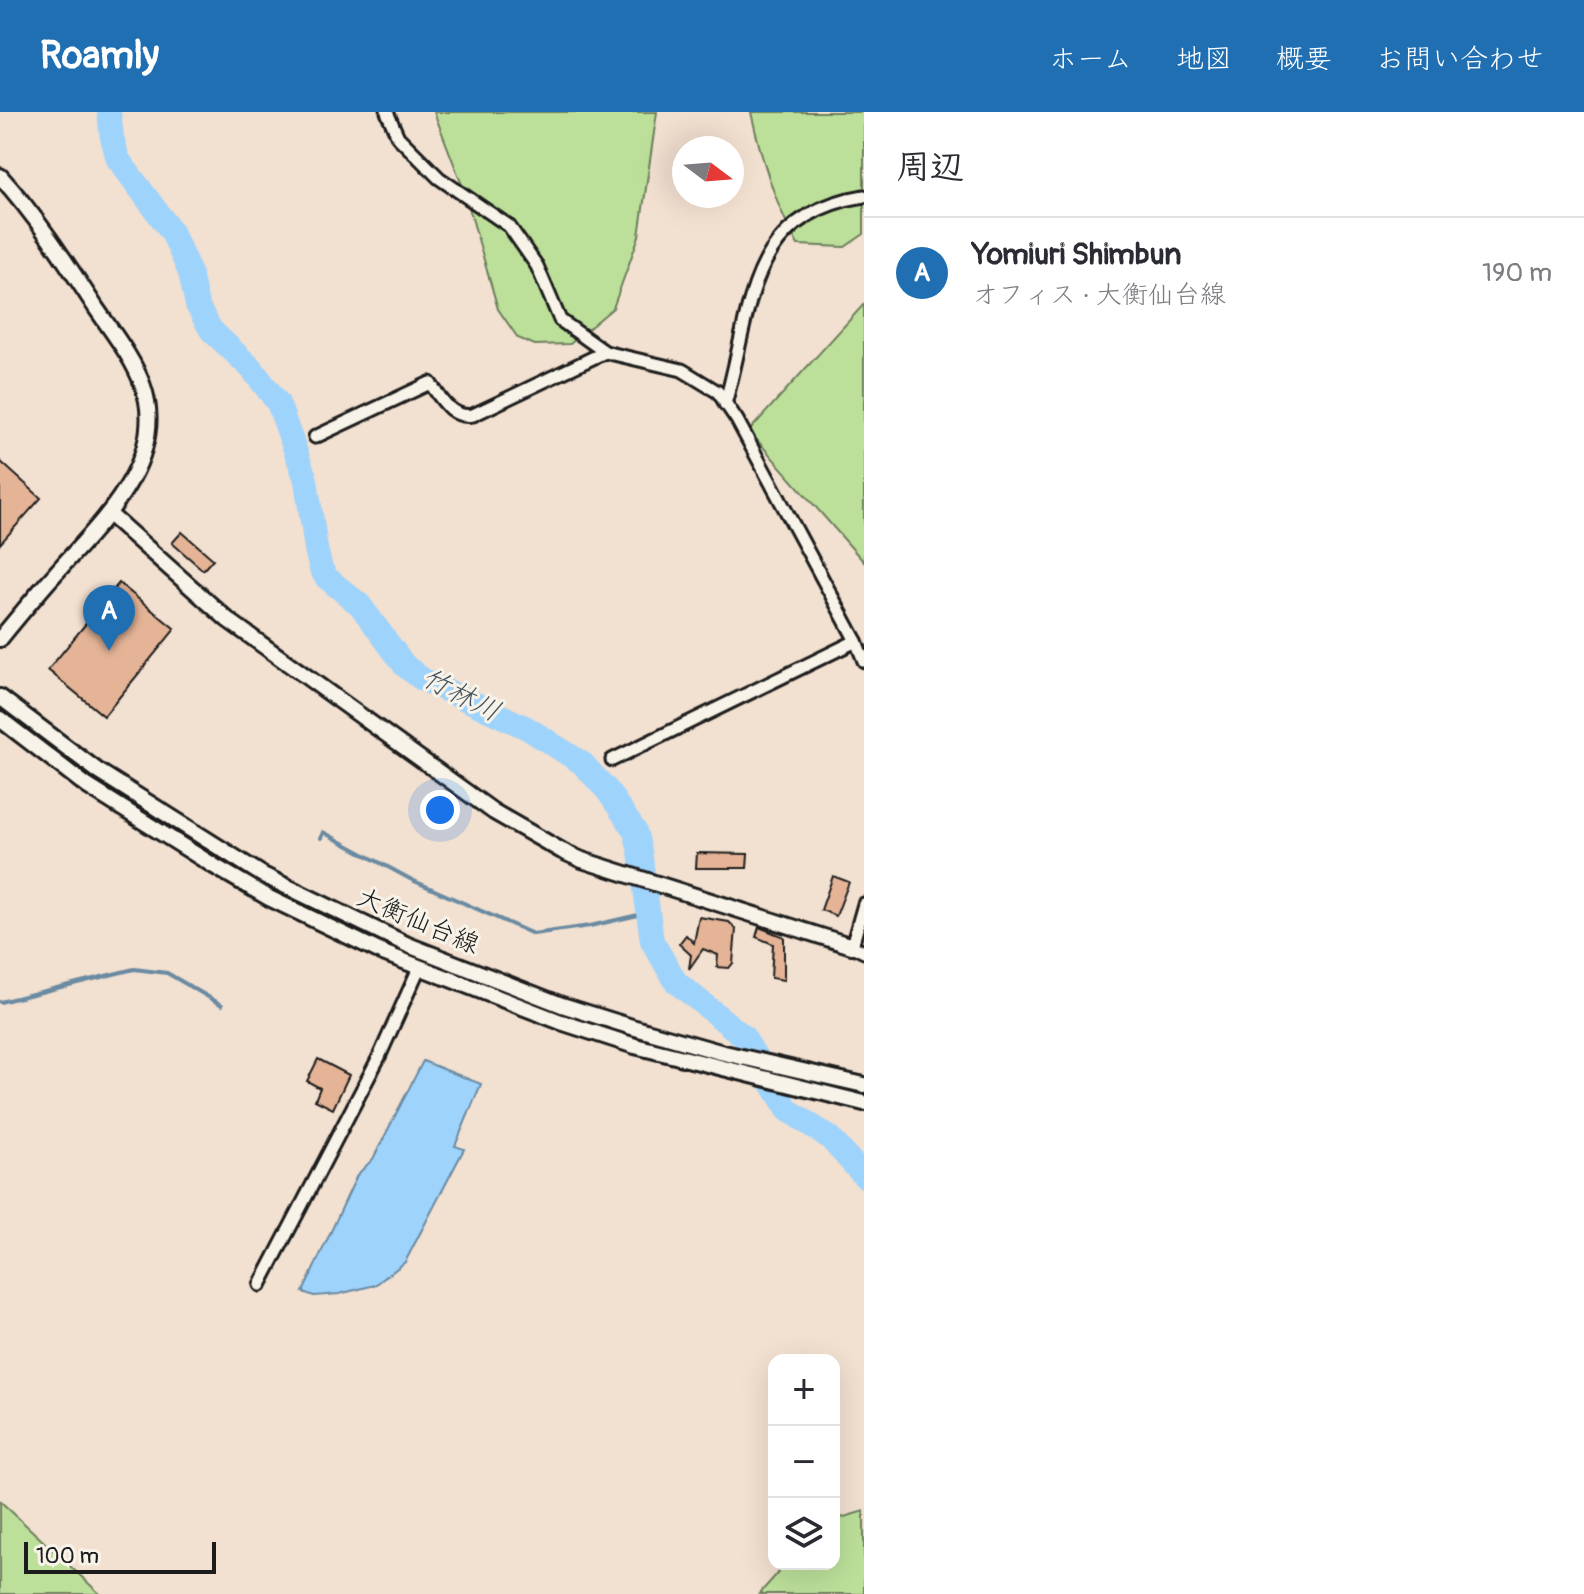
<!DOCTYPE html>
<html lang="ja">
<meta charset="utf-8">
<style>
:root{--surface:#fff;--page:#f2f2f3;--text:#2b2b33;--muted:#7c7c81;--line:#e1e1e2;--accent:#1f6fb2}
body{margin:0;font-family:Pangolin,"Klee One",sans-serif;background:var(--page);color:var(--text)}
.controls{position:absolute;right:24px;bottom:24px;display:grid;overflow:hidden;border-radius:16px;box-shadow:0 8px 32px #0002}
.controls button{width:72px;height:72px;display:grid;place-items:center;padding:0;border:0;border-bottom:2px solid var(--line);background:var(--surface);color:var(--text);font:40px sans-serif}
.compass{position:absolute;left:672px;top:24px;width:72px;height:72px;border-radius:50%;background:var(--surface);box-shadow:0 8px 32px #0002;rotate:106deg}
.scale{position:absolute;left:24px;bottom:20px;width:192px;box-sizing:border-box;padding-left:8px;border:4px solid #1c1c1c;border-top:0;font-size:22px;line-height:28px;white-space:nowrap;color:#1c1c1c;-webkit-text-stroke:6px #f7f3e8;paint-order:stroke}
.you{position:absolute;left:440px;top:698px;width:28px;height:28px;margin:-20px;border:6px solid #fff;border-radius:50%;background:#1a73e8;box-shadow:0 0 0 12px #1a73e833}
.badge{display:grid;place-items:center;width:52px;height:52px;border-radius:50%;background:var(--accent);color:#fff;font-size:26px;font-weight:700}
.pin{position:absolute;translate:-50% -66px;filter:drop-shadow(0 2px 4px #0008)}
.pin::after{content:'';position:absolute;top:42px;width:28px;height:24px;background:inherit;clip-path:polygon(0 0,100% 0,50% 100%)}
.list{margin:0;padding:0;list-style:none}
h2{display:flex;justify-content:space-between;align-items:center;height:104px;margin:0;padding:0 32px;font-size:34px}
h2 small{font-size:26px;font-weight:400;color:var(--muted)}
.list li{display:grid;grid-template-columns:52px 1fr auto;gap:24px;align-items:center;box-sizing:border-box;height:112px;padding:0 32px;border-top:2px solid var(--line)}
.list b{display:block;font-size:30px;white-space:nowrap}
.list p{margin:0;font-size:26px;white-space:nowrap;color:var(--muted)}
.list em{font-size:26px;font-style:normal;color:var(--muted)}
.icon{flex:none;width:44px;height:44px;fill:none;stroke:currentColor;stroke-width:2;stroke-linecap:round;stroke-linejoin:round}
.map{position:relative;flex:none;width:864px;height:1482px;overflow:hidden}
header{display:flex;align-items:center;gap:48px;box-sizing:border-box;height:112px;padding:0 40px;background:var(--accent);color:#fff}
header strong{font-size:38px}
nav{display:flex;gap:44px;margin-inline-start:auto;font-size:28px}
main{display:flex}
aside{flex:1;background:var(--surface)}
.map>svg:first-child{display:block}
</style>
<header>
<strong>Roamly</strong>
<nav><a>ホーム</a><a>地図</a><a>概要</a><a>お問い合わせ</a></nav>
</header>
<main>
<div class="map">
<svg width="864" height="1482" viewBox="0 0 864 1482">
<rect width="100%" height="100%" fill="#f2e0d0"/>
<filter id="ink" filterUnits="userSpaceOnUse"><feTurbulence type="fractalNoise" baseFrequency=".0125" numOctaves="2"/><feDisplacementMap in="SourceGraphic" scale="16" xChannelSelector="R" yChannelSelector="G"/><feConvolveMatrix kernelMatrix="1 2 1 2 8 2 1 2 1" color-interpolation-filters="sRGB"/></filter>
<g filter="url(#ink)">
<!-- green -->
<g fill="#bce09a" stroke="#6c7e5b" stroke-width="2">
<path d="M 434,0 L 657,0 L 639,124 L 613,196 L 570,232 L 535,233 L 518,226 L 498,197 L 464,78 Z"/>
<path d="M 751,0 L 864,0 L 864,122 L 845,135 L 798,133 C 775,92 761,46 751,0 Z"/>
<path d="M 864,192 L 864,450 L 749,319 Z"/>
<path d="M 0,1389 L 100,1482 L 0,1482 Z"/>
<path d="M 864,1399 L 864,1482 L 759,1482 L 786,1452 L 834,1452 L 834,1408 Z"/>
</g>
<!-- water -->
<path fill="#9ed3fc" stroke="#6a8aa2" stroke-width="2" d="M 423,949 L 481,972 L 455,1034 L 464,1037 L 405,1150 L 375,1173 L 339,1182 L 314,1184 L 303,1180 L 357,1063 L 373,1047 Z"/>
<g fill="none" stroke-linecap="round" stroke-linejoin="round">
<!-- stream -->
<g stroke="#6a8aa2" stroke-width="4">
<path d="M 321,726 L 323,720 L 412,768 L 533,822 L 590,814 L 647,801"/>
<path d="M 0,890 L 134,857 L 167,861 L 222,893"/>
</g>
<!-- river -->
<path stroke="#9ed3fc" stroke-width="24" d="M 109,0 L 112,25 L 118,47 L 172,120 L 190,161 L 197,193 L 211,218 L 252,257 L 278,291 L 306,368 L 316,437 L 321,457 L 327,466 L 360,493 L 405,554 L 422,567 L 527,616 L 582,651 L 607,678 L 635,719 L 640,739 L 652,829 L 676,870 L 743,924 L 788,998 L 830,1026 L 864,1064"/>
</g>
<!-- building -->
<g fill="#e5b497" stroke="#1c1c1c" stroke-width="2">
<path d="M 0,349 L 41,386 L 0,432 Z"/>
<path d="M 182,420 L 213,447 L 203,458 L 172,431 Z"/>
<path d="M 119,471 L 175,517 L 104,604 L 48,558 Z"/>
<path d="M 697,741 L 748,742 L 747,756 L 696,756 Z"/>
<path d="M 833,764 L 849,770 L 836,804 L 821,798 Z"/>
<path d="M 699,805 L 729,810 L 736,817 L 733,851 L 729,856 L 717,855 L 718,843 L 703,837 L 689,857 L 691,843 L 679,832 L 686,823 L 694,831 Z"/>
<path d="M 759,815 L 784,825 L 784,868 L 771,866 L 773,832 L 756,825 Z"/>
<path d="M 318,947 L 349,963 L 333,997 L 315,988 L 320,976 L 307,969 Z"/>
</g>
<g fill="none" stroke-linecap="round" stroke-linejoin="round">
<defs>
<g id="minor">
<path d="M 387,0 L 398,25 L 439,66 L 509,114 L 537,154 L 560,208 L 605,240 L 682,258 L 718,280 L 737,308 L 856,529 L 864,549"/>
<path d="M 725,292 C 752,200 745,103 864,84"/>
<path d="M 315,325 L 430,271 C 441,286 451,307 473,303 L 605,240"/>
<path d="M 612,648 L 856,529"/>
<path d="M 864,792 L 852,834 L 864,840"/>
<path d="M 260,1173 L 379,945 L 419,856"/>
</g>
<g id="tertiary">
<path d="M 0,64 C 37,105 66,150 96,196 C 113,221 133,246 143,274 C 169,349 99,412 55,462 C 36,483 18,505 0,527"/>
<path d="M 109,402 L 228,508 L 494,700 L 562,739 L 582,748 L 852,834"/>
</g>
<g id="secondary">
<path d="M 0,585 L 98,659 L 263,763 L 408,833 L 562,893 L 632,915 L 720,940 L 864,973"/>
<path d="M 0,607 L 87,674 L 214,754 L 269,786 L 383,841 L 561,910 L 635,934 L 864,991"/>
</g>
</defs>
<!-- minor casing -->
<use href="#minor" stroke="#1c1c1c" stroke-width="17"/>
<!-- tertiary casing -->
<use href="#tertiary" stroke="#1c1c1c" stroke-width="20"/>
<!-- secondary casing -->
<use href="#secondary" stroke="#1c1c1c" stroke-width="20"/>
<!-- minor -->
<use href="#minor" stroke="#f7f3e8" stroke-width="11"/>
<!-- tertiary -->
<use href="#tertiary" stroke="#f7f3e8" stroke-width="14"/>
<!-- secondary -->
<use href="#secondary" stroke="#f7f3e8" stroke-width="14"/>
</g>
</g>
<g text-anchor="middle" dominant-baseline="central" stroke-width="6" stroke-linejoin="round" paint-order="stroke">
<!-- street labels -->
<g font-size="26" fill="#1c1c1c" stroke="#f7f3e8">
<text transform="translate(418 809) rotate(23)">大衡仙台線</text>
</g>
<!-- water labels -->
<g font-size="28" font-style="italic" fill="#43535f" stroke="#f7f3e8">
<text transform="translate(461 583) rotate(27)">竹林川</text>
</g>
</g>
</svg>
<div class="controls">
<button>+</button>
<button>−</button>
<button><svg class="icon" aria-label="layers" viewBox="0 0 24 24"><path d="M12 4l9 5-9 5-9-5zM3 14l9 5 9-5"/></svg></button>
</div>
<svg class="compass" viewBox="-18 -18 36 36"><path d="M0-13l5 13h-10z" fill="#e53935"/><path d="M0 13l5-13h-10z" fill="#7c7c81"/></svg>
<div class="scale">100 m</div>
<div class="you"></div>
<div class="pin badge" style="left:109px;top:539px">A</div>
</div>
<aside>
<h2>周辺<small></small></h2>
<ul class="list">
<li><span class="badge">A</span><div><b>Yomiuri Shimbun</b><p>オフィス · 大衡仙台線</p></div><em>190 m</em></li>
</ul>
</aside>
</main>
